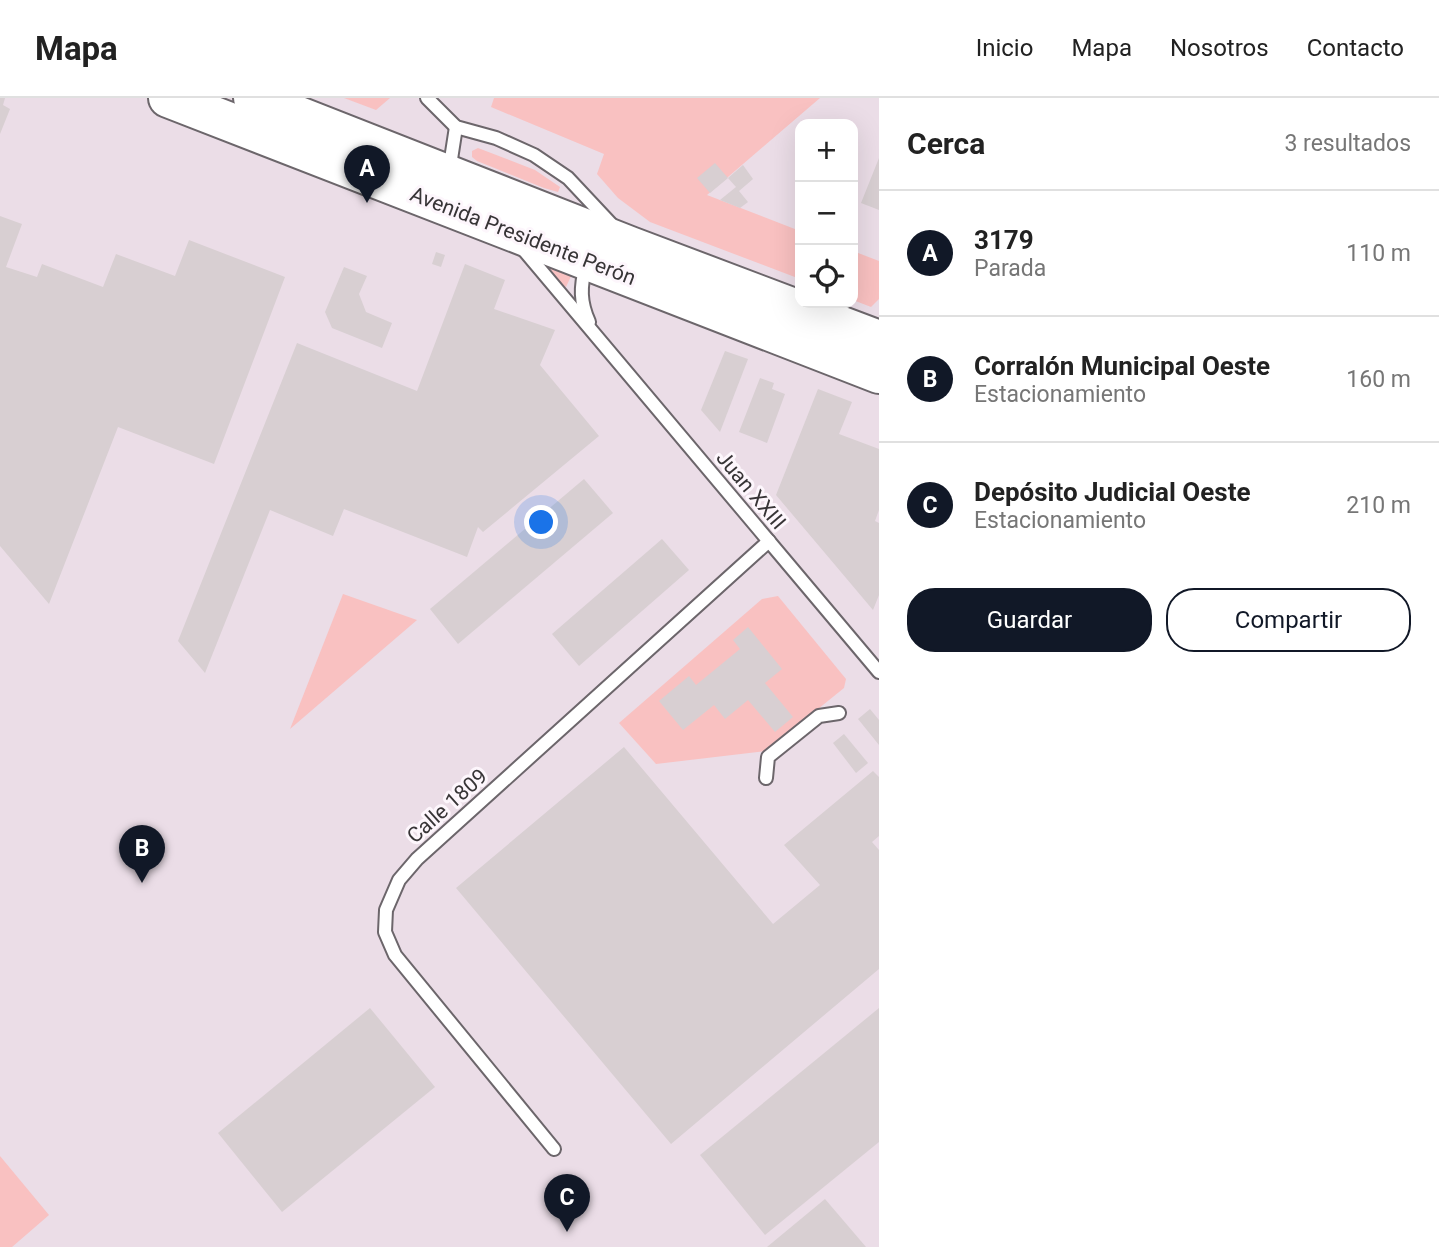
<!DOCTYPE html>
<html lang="es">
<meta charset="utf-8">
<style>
:root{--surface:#fff;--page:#f2f2f2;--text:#222;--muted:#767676;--line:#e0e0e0;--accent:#111827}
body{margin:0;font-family:Roboto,sans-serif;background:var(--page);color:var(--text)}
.controls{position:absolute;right:21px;top:21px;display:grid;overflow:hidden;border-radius:14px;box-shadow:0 7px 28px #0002}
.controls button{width:63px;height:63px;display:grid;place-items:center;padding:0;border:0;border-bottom:2px solid var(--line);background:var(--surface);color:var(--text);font:35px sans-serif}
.you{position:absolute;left:542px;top:425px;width:24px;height:24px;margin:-18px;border:5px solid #fff;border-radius:50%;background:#1a73e8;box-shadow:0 0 0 10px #1a73e833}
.badge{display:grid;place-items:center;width:46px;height:46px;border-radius:50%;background:var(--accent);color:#fff;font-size:23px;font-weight:700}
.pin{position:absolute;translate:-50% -58px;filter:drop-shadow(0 2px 4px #0008)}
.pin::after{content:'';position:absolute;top:37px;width:24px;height:21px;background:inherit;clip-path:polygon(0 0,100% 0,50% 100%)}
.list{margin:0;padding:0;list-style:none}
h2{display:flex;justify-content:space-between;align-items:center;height:91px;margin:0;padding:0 28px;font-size:30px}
h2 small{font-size:23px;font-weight:400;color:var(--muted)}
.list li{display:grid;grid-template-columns:46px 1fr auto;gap:21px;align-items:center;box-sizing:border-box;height:126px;padding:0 28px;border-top:2px solid var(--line)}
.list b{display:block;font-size:26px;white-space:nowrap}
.list p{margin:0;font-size:23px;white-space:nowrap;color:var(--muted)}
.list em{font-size:23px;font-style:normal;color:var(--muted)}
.actions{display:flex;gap:14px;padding:21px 28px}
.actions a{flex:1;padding:16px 0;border:2px solid var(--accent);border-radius:28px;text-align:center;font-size:24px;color:var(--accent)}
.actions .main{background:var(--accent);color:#fff}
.icon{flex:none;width:38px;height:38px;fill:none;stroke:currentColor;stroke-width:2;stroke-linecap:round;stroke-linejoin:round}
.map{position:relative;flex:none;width:879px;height:1149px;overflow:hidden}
header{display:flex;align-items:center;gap:42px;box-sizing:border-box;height:98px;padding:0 35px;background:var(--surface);border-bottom:2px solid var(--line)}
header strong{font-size:33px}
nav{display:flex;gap:38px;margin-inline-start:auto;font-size:24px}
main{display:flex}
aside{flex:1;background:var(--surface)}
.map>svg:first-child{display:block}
</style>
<header>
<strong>Mapa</strong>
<nav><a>Inicio</a><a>Mapa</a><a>Nosotros</a><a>Contacto</a></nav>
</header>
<main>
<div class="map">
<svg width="879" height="1149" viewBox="0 0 879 1149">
<rect width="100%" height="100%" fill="#f0e9ee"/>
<!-- built -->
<path fill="#ebdde7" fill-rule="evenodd" d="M 0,0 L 879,0 L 879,1149 L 0,1149 ZM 800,26 L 853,26 L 853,205 L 800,205 Z"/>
<!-- green -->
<g fill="#f9c1c1">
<path d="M 344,0 L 390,0 L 376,12 Z"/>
<path d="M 494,0 L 820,0 L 707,97 L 800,133 L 800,181 L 650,124 L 618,100 L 597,76 L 604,56 L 491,9 Z"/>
<path d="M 478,50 L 535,72 L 560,89 L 558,94 L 544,90 L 477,63 L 472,59 L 472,53 Z"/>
<path d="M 853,153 L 879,163 L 879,201 L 871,209 L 853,202 Z"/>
<path d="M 548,165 L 573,174 L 566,189 L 557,185 Z"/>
<path d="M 343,496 L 417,522 L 290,631 Z"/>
<path d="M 778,498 L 846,581 L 844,590 L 766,653 L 656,666 L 619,625 L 762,501 Z"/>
<path d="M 0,1058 L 49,1117 L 12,1149 L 0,1149 Z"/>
</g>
<!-- building -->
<g fill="#d8cfd2">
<path d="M 0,0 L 5,0 L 3,7 L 10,11 L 0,36 Z"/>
<path d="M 879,60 L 879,112 L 861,105 Z"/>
<path d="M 715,65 L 728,80 L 743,67 L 753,81 L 739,93 L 748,104 L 740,110 L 720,102 L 736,89 L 728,80 L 710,95 L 697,80 Z"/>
<path d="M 0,118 L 22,126 L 6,169 L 37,179 L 42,166 L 103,189 L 116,156 L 175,178 L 189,142 L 285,179 L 214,366 L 118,329 L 49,506 L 0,448 Z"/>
<path d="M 436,154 L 445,157 L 441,169 L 432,166 Z"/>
<path d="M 465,166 L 505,182 L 494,211 L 555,232 L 540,267 L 599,338 L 483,434 L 478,429 L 467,459 L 344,411 L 333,438 L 270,412 L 205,575 L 178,543 L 297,245 L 417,293 Z"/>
<path d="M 344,169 L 367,178 L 359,196 L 366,214 L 392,225 L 382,250 L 332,230 L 325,214 Z"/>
<path d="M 725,253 L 748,261 L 720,334 L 701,312 Z"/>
<path d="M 760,280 L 774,285 L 772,291 L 785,296 L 767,345 L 739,334 Z"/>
<path d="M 818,291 L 852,304 L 839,336 L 879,351 L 879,412 L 875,423 L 879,425 L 879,497 L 873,512 L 776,397 Z"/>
<path d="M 584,381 L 613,415 L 458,546 L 430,511 Z"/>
<path d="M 662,441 L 689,472 L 579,568 L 552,536 Z"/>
<path d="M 748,529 L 782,571 L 765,585 L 793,619 L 775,634 L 748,602 L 725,621 L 714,607 L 683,632 L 659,603 L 689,578 L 696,587 L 740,551 L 733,542 Z"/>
<path d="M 870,611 L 879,622 L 879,647 L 858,621 Z"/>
<path d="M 844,636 L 868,665 L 856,675 L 833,645 Z"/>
<path d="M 624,649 L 773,826 L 820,787 L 784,747 L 873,673 L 879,679 L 879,738 L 872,744 L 879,752 L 879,871 L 671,1046 L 456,790 Z"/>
<path d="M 370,910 L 435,989 L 282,1114 L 218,1035 Z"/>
<path d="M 879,910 L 879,1044 L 765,1137 L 700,1057 Z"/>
<path d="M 825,1101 L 866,1149 L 767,1149 Z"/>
</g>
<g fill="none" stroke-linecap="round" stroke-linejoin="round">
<defs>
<g id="service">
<path d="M 427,0 L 456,29 L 496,40 L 534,57 L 568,80 L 613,128"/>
<path d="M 449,74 L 456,29"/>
<path d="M 523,151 L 879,574"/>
<path d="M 586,167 C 580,189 580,204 589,224"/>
<path d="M 766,680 L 768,659 L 819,618 L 839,615"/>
<path d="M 554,1051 L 395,857 L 385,834 L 386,812 L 399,782 L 417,761 L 769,443"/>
</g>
<g id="primary">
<path d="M 168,0 L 879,276"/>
<path d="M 253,0 L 630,148 L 879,242"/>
</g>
</defs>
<!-- service casing -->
<use href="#service" stroke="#6c666b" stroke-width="16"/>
<!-- primary casing -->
<use href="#primary" stroke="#6c666b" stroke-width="42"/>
<!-- service -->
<use href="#service" stroke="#fff" stroke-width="12"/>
<!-- primary -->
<use href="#primary" stroke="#fff" stroke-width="38"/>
</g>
<g text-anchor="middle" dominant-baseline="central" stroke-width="6" stroke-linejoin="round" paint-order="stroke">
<!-- street labels -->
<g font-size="21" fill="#373436" stroke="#fdf6fc">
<text transform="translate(523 138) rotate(21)">Avenida Presidente Perón</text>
<text transform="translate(751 392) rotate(50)">Juan XXIII</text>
<text transform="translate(447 708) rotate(-42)">Calle 1809</text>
</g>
</g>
</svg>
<div class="controls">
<button>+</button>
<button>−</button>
<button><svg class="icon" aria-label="locate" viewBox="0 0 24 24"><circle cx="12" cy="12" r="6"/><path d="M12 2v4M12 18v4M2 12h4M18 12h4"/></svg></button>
</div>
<div class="you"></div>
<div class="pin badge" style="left:367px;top:105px">A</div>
<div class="pin badge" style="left:142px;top:785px">B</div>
<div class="pin badge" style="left:567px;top:1134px">C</div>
</div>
<aside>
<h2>Cerca<small>3 resultados</small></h2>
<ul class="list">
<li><span class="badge">A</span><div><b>3179</b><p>Parada</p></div><em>110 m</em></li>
<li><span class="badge">B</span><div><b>Corralón Municipal Oeste</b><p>Estacionamiento</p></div><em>160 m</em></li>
<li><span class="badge">C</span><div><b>Depósito Judicial Oeste</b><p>Estacionamiento</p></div><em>210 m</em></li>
</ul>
<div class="actions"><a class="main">Guardar</a><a>Compartir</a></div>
</aside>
</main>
